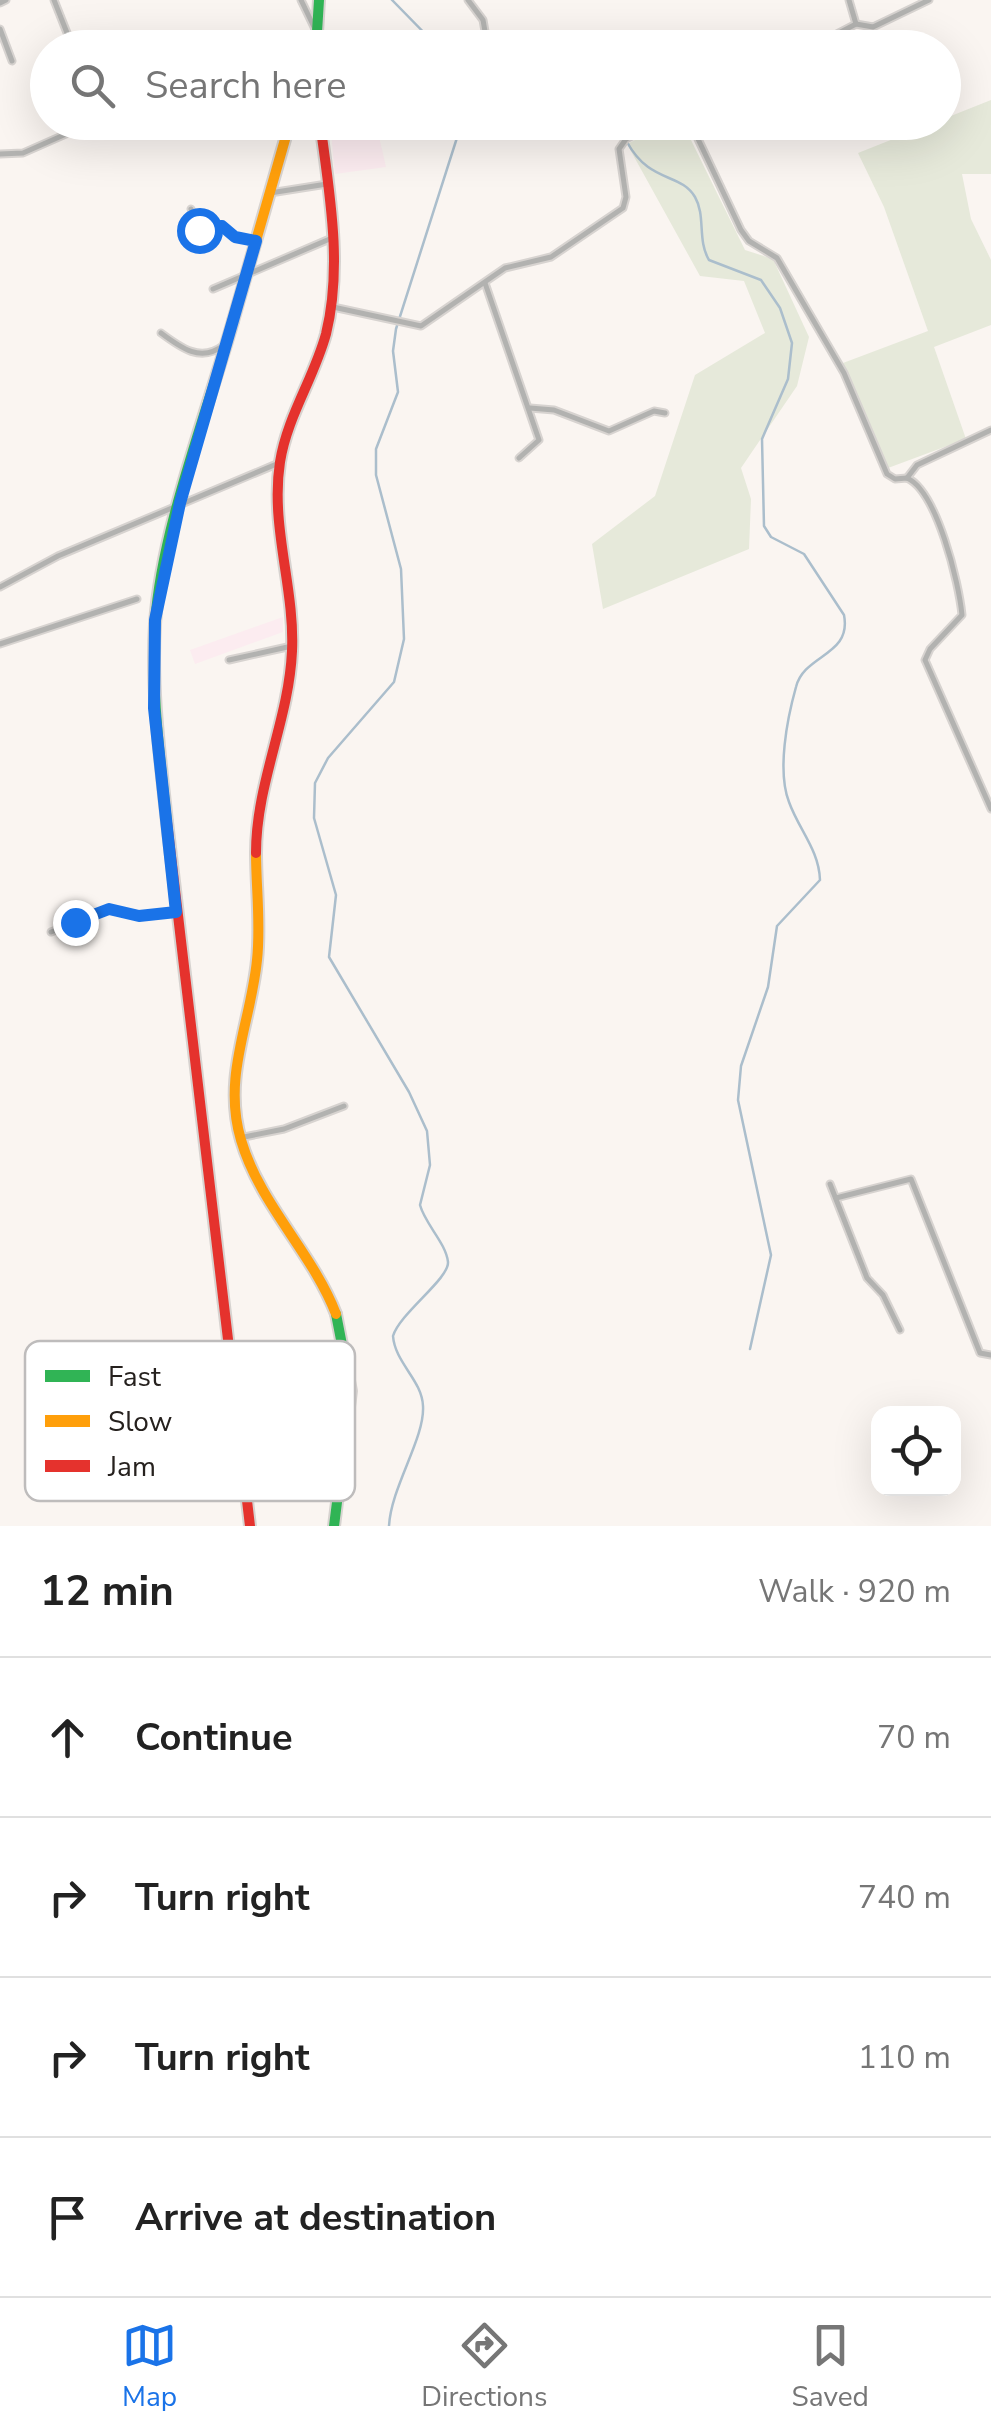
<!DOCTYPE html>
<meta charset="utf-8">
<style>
:root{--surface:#fff;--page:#f2f2f2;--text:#222;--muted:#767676;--line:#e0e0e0;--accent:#1a73e8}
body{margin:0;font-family:"Nunito Sans",sans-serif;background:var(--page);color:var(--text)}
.controls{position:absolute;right:30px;bottom:30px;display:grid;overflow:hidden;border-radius:20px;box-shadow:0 10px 40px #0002}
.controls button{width:90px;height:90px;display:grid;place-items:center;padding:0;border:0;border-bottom:2px solid var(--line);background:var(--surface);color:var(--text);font:50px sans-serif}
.stop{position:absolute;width:30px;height:30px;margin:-22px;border:8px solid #1a73e8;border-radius:50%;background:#fff}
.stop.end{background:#1a73e8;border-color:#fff;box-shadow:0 2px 10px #0008}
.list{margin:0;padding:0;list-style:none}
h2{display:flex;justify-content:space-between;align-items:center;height:130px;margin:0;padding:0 40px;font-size:42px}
h2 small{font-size:32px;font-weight:400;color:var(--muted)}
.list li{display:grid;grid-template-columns:65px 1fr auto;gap:30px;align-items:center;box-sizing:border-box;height:160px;padding:0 40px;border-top:2px solid var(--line)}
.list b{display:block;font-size:38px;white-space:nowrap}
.list em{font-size:32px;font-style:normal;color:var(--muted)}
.icon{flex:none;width:55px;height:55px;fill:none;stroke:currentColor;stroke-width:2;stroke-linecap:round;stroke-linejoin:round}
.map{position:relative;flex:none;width:991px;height:1526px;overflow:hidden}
.search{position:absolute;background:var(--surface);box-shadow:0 10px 40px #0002;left:30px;right:30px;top:30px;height:110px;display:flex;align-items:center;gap:25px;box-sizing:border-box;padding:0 35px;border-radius:55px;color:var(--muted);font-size:38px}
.sheet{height:770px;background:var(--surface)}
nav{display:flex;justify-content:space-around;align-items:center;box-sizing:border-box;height:140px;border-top:2px solid var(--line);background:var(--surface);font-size:28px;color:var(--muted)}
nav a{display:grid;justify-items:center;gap:5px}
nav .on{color:var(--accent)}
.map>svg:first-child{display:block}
</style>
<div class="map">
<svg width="991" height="1526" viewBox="0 0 991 1526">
<rect width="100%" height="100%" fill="#faf5f1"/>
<!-- commercial -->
<g fill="#fcecf0">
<path d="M 330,123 L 376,123 L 386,167 L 335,174 Z"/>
<path d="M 283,617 L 283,632 L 195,664 L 190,650 Z"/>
</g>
<!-- green -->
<g fill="#e6e9da">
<path d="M 991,100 L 991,174 L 962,174 L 971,219 L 991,260 L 991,325 L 934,347 L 966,439 L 888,468 L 843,363 L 928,331 L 884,207 L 858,153 Z"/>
<path d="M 669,123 L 677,123 L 689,136 L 745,250 L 773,259 L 809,337 L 797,386 L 741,468 L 751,499 L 749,549 L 603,609 L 592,544 L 655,496 L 695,375 L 765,333 L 744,281 L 700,276 L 627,144 Z"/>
</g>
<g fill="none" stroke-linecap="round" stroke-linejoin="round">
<!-- stream -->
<g stroke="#abbecc" stroke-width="2.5">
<path d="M 392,0 L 439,48"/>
<path d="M 601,122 L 617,127 L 624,137"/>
<path d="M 627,142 C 650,184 680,172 695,197 C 706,216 697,240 709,260 L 761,280 L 780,308 L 792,343 L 788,379 L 762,439 L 764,526 L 771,537 L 804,554 L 844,615 C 852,656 804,654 796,687 C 787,719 777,771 789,802 C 799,830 819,850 820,880 L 777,926 L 768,987 L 741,1066 L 738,1100 L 771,1255 L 750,1349"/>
<path d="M 389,1526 C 391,1487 425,1438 423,1406 C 422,1380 395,1363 393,1336 C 400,1313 449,1279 448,1262 C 446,1243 425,1224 420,1205 L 430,1165 L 427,1131 L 409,1092 L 329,957 L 336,895 L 314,818 L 315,783 L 328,758 L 394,682 L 404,639 L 401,569 L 376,475 L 376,449 L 398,392 L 393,351 L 396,329 L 462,122"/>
</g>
<defs>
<g id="street">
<path d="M 54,0 L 73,48"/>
<path d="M 301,0 L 315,29"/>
<path d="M 468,0 L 483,20 L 486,37"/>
<path d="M 0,3 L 6,0"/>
<path d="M 856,24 L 873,27 L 929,0"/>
<path d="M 0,29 L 12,61"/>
<path d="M 810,48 L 856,24 L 849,0"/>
<path d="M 690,122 L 741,230 L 749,241 L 777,258 L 844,373 L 887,474 L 895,479 L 907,478 C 937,491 959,583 962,615 L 930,649 L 925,660 L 991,809"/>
<path d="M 0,154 L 23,153 L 66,134"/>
<path d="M 270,193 L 327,184"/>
<path d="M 191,209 L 199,230 L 222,226 L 235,237 L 257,241"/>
<path d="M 485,283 L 539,440 L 519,458"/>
<path d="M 213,289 L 332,238"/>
<path d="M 333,307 L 421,326 L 505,268 L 551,257 L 623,208 L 626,197 L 619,149 L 626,139 L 659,122"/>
<path d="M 161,333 C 181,348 201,363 224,345"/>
<path d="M 530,408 L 554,410 L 609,431 L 654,411 L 665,413"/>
<path d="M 907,478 L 917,465 L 991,430"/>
<path d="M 0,587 L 58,556 L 279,463"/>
<path d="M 0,644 L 137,599"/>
<path d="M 229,660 L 292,646"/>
<path d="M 51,932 L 109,909 L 139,916 L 176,912"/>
<path d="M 239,1138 L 284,1129 L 344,1106"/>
<path d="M 830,1184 L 867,1278 L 883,1295 L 900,1330"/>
<path d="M 836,1198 L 911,1179 L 980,1353 L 991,1355"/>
</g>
<g id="fast">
<path d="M 316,48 L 319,0"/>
<path d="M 167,822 C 160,756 151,691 155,624 C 161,530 207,413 233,321"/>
<path d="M 334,1526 L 351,1391 L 336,1314"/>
</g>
<g id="slow">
<path d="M 233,321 L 290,122"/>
<path d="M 256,853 C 256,888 261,924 257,960 C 251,1022 222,1077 241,1140 C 260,1205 312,1252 336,1314"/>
</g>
<g id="jam">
<path d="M 167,822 L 250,1526"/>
<path d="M 256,853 C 256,783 289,720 292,651 C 295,588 270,526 280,462 C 287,417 314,378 326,334 C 343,265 329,191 320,122"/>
</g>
</defs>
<!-- street casing -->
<use href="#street" stroke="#d7d3d0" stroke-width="9"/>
<!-- fast casing -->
<use href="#fast" stroke="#d7d3d0" stroke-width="14"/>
<!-- slow casing -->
<use href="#slow" stroke="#d7d3d0" stroke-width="14"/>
<!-- jam casing -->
<use href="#jam" stroke="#d7d3d0" stroke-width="14"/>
<!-- street -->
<use href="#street" stroke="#b2b2b0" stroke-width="5"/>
<!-- fast -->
<use href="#fast" stroke="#30b455" stroke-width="10"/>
<!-- slow -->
<use href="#slow" stroke="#ff9f0a" stroke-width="10"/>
<!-- jam -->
<use href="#jam" stroke="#e5322d" stroke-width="10"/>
</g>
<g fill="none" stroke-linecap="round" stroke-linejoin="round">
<!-- route -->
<path stroke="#1a73e8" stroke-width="12" d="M 75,922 L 109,909 L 139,916 L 176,912 L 154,708 L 155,620 L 180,503 L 256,241 L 235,237 L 222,226 L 199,230"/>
</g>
<!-- legend -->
<rect x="25" y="1341" width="330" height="160" rx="15" fill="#fff" stroke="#bebcbc" stroke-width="2.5"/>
<rect x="45" y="1370" width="45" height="12" fill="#30b455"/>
<rect x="45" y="1415" width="45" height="12" fill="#ff9f0a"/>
<rect x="45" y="1460" width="45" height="12" fill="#e5322d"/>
<g font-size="28" fill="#26211e">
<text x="108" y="1386">Fast</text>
<text x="108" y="1431">Slow</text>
<text x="108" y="1476">Jam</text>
</g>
</svg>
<div class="controls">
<button><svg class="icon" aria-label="locate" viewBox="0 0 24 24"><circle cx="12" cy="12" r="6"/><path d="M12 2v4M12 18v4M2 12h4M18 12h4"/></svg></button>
</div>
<div class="stop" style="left:199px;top:230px"></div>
<div class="stop end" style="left:75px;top:922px"></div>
<div class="search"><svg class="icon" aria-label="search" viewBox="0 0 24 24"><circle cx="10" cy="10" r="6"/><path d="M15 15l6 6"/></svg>Search here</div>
</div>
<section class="sheet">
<h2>12 min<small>Walk · 920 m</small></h2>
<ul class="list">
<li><svg class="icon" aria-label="ahead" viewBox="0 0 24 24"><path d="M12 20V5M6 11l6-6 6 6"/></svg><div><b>Continue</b></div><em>70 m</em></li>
<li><svg class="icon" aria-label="right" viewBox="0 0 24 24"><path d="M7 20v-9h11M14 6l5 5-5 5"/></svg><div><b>Turn right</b></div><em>740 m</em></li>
<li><svg class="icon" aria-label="right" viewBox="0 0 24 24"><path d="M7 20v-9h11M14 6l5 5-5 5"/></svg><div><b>Turn right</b></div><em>110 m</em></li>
<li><svg class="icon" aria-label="arrive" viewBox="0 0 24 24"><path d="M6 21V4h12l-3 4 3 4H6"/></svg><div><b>Arrive at destination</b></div></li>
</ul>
</section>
<nav>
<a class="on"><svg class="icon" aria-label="map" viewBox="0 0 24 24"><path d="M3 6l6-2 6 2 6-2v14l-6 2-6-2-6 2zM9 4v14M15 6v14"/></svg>Map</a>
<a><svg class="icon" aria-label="directions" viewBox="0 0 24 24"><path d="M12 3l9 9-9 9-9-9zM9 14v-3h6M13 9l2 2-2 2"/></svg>Directions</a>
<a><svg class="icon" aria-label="saved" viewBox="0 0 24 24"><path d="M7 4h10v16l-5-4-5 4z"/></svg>Saved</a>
</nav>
